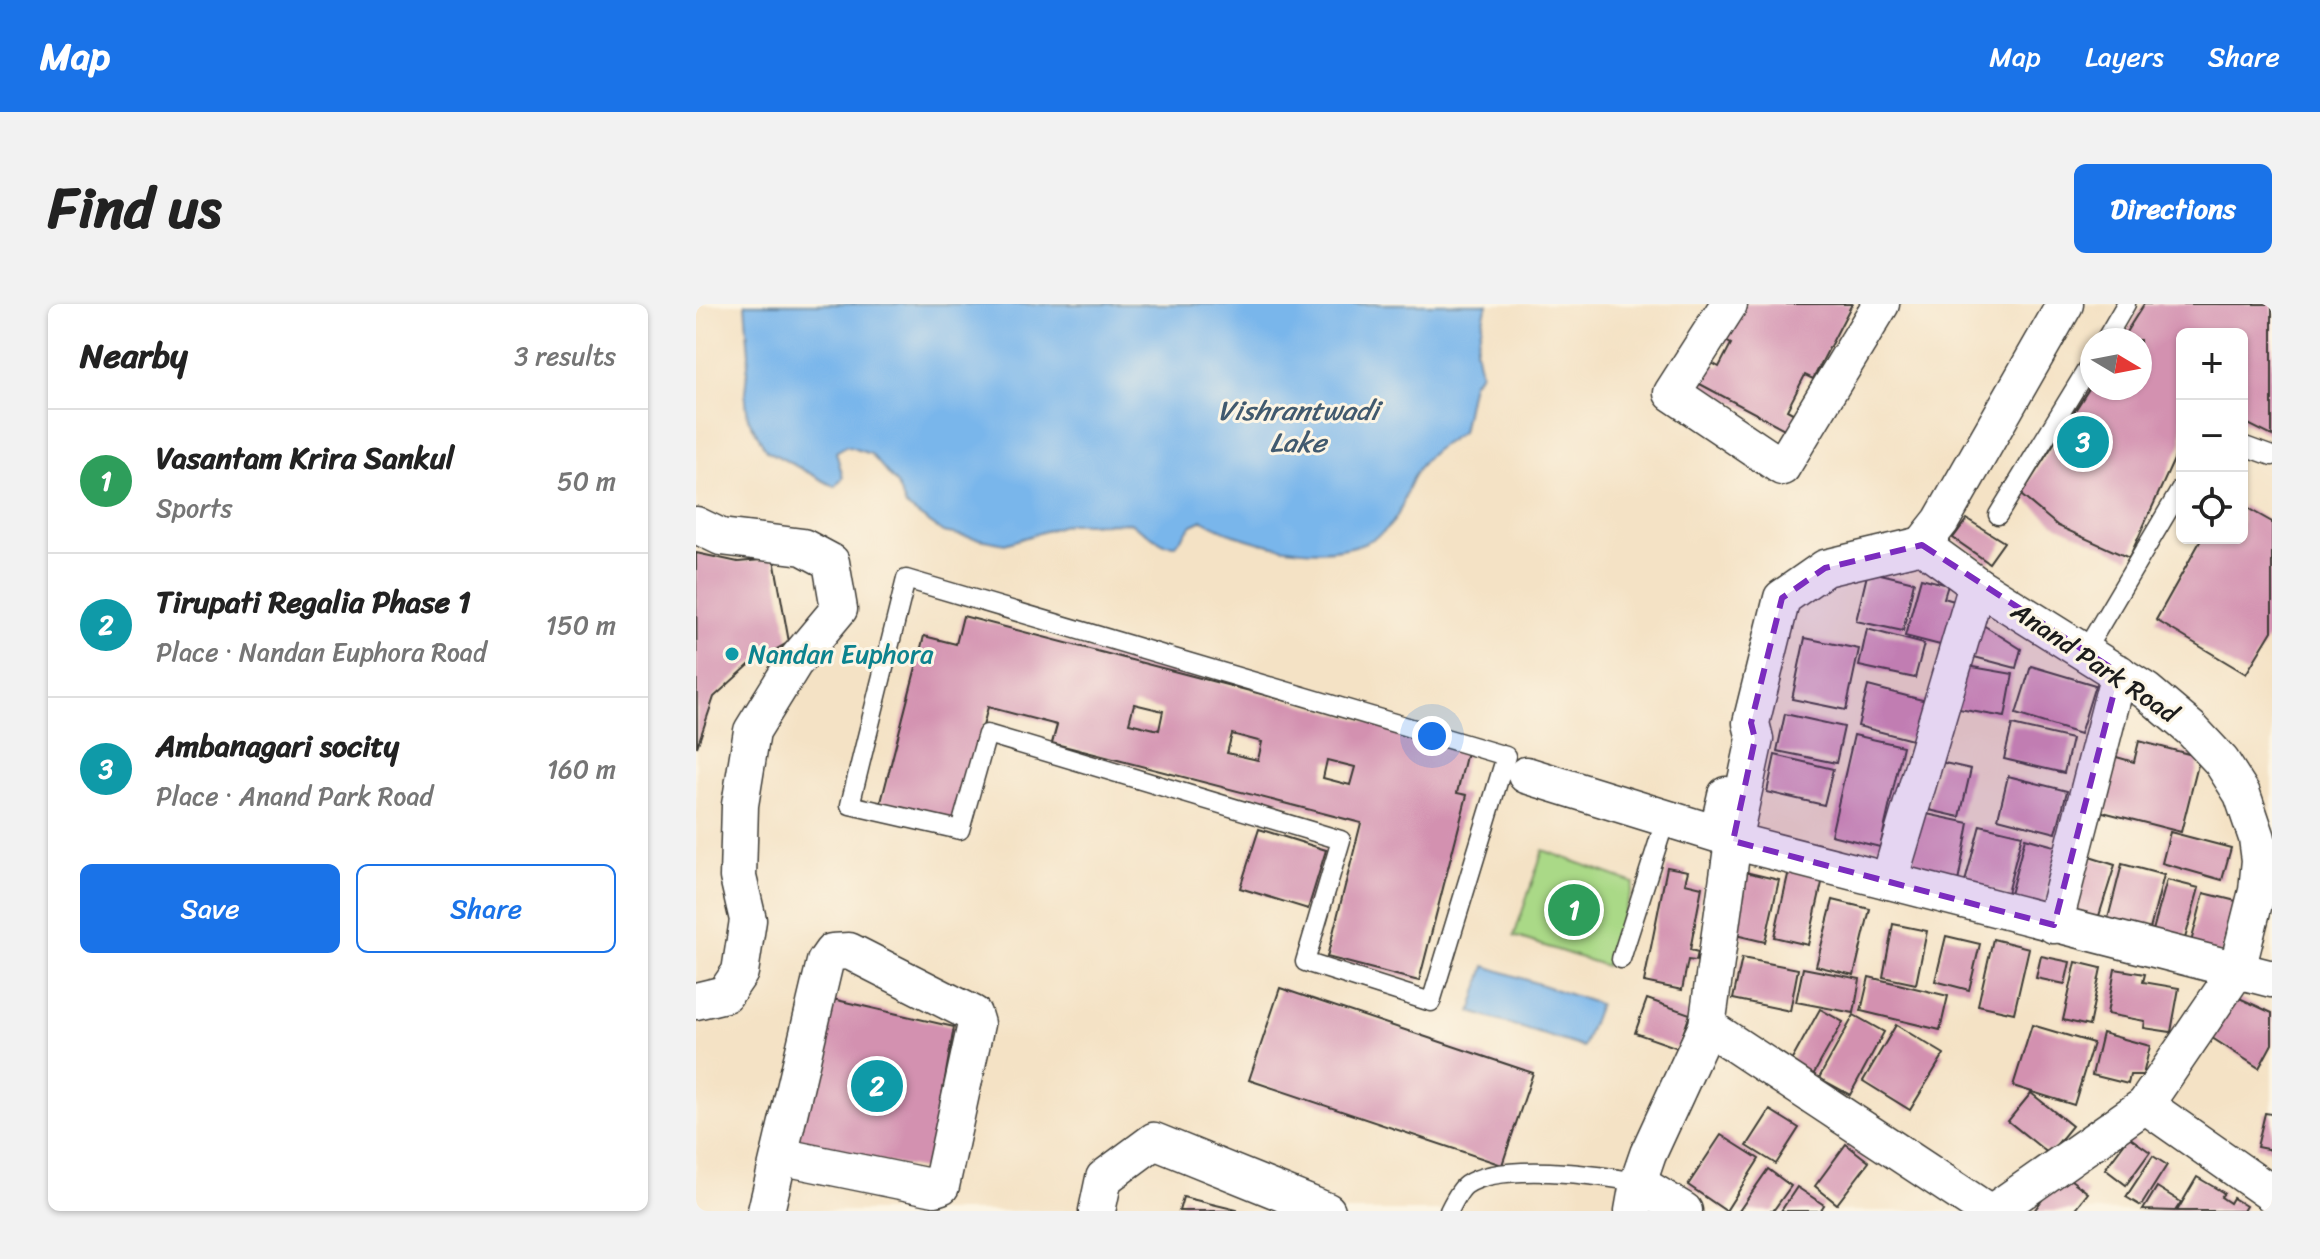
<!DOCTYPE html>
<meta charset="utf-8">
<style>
:root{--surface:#fff;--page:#f2f2f2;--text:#222;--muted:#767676;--line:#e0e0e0;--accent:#1a73e8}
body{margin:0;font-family:Sriracha,sans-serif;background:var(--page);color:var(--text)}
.controls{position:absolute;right:24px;top:24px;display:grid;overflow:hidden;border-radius:12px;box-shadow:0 2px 6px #0004}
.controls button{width:72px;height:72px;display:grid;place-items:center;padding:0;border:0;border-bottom:2px solid var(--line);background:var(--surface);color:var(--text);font:40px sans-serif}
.compass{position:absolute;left:1384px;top:24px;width:72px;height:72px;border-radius:50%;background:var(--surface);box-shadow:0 2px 6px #0004;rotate:100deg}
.you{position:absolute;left:736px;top:432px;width:28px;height:28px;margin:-20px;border:6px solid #fff;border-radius:50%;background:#1a73e8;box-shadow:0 0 0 12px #1a73e833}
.badge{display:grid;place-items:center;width:52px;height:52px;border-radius:50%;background:var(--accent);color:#fff;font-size:26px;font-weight:700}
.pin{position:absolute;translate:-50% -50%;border:4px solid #fff;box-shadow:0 2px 8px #0006}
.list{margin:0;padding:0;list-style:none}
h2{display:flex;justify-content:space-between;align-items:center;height:104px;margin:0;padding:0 32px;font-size:34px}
h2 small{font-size:26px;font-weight:400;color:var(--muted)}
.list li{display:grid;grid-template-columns:52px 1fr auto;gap:24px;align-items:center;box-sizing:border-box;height:144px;padding:0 32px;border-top:2px solid var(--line)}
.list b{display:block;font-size:30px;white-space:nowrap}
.list p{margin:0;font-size:26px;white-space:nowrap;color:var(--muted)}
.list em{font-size:26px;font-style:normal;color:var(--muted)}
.actions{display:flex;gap:16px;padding:24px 32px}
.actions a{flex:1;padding:18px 0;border:2px solid var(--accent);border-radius:12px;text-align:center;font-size:28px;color:var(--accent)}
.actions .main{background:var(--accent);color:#fff}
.icon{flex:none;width:44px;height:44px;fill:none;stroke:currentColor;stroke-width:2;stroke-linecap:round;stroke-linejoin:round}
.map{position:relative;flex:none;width:1576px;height:907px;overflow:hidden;border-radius:12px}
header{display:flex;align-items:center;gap:48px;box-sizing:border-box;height:112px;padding:0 40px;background:var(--accent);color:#fff}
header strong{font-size:38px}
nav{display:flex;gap:44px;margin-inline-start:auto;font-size:28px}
.intro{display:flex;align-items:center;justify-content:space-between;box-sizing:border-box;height:192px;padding:0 48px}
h1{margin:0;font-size:56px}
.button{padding:20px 36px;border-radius:12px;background:var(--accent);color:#fff;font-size:28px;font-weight:700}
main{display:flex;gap:48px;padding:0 48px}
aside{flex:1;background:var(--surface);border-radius:12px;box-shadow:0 2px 6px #0004}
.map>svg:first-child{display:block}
</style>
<header>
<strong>Map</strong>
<nav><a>Map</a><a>Layers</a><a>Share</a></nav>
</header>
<div class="intro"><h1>Find us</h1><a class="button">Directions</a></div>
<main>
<aside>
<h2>Nearby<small>3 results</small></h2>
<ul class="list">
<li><span class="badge" style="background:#2e9e5b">1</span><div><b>Vasantam Krira Sankul</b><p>Sports</p></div><em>50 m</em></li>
<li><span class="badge" style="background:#0f9aa8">2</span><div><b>Tirupati Regalia Phase 1</b><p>Place · Nandan Euphora Road</p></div><em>150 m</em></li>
<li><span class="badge" style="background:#0f9aa8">3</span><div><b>Ambanagari socity</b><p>Place · Anand Park Road</p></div><em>160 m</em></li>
</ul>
<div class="actions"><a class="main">Save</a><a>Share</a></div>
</aside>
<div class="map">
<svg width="1576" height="907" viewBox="0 0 1576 907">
<rect width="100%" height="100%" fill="#fcf5e5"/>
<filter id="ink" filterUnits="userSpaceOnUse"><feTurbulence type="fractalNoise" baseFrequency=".0125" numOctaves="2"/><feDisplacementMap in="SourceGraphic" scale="16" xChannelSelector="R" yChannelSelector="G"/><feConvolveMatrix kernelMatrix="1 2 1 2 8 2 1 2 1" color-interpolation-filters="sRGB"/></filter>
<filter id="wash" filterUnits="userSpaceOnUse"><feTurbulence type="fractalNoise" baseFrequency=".006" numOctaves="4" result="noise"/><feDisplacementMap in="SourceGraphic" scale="32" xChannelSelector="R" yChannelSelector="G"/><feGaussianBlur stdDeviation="1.8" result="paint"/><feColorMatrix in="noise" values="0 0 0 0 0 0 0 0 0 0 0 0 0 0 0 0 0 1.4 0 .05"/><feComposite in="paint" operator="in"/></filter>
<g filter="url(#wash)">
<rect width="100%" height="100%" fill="#f4e2c5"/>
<!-- green -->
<path fill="#aad987" stroke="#637a52" stroke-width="2" d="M 847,546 L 938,579 L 910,662 L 818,632 Z"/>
<!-- water -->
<g fill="#79b6eb" stroke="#4a6984" stroke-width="2">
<path d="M 49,0 L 791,0 L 780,45 L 785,69 L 776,79 L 766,128 C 745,142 730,149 717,173 C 709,187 708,205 697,218 C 658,268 552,243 507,216 L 496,221 L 480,241 L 468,240 L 434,219 L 371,220 L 309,240 L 247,228 L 210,202 L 200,179 L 175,150 L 150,142 L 140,148 L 147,174 L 139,183 L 70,146 L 52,114 L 49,88 L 53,50 Z"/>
<path d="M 789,662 L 903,700 L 887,743 L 775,708 Z"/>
</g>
<g id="blocks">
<!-- building -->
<g fill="#d391b0" fill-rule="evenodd">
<path d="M 1044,0 L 1156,0 L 1117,75 L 1109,71 L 1091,106 L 1104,113 L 1096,129 L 1002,79 L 1014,58 L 1023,63 L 1035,40 L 1026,35 Z"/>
<path d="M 1448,0 L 1576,0 L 1576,132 L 1546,117 L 1546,30 L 1486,30 L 1486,138 L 1433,254 L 1362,222 L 1325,191 L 1396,80 L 1396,84 L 1444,84 L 1444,36 L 1425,36 Z"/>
<path d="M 1546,201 L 1576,218 L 1576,327 L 1550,370 L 1460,316 L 1506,234 L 1546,234 Z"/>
<path d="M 1271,215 L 1308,238 L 1293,259 L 1257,234 Z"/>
<path d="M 0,249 L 42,258 L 78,255 L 93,338 L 53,361 L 18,393 L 1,443 Z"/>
<path d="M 1172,267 L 1218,278 L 1207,327 L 1160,317 Z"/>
<path d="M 1225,274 L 1252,281 L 1248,294 L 1268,300 L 1256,344 L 1209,332 Z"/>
<path d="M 267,312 L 772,444 L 761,489 L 771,491 L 723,677 L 631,653 L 665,519 L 356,439 L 361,421 L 292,403 L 261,522 L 184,502 L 228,332 L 260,340 ZM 438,400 L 467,407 L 463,426 L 433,419 ZM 536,430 L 566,438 L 562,456 L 531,449 ZM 631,456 L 659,463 L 654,481 L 627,474 Z"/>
<path d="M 1276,314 L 1325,345 L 1320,364 L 1267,350 Z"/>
<path d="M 1171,325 L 1228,340 L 1219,374 L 1163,362 Z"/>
<path d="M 1109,334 L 1163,345 L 1150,406 L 1096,395 Z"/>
<path d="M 1265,361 L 1317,370 L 1309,413 L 1257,404 Z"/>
<path d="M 1335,362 L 1399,381 L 1384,430 L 1320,410 Z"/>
<path d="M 1172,382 L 1234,398 L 1224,438 L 1162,422 Z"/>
<path d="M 1089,410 L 1148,423 L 1140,459 L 1081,447 Z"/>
<path d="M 1316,421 L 1376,435 L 1368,469 L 1308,455 Z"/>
<path d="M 1158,431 L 1207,442 L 1184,543 L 1135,531 Z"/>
<path d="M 1443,437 L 1504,453 L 1485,528 L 1403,507 L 1417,452 L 1438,458 Z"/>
<path d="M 1079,451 L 1137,465 L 1128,501 L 1071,488 Z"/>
<path d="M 1244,458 L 1275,465 L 1264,513 L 1233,506 Z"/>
<path d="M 1312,472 L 1371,487 L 1360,529 L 1302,514 Z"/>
<path d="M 1226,509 L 1273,519 L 1262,578 L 1215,569 Z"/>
<path d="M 1284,521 L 1326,531 L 1311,589 L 1269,578 Z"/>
<path d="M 563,525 L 630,546 L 612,605 L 544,584 Z"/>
<path d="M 1474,528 L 1535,544 L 1526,576 L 1466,559 Z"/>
<path d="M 1329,534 L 1362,543 L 1346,602 L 1313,594 Z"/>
<path d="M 1387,551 L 1419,561 L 1402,615 L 1371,605 Z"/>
<path d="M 1426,560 L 1468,571 L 1451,637 L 1409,626 Z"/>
<path d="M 1094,562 L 1128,570 L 1112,641 L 1078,633 Z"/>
<path d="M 971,563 L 992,567 L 989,579 L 1006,583 L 994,646 L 1002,648 L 1000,657 L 992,656 L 986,686 L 948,678 Z"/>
<path d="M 1045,567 L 1083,576 L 1069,638 L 1031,629 Z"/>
<path d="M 1471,576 L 1503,584 L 1488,638 L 1456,630 Z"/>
<path d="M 1508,589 L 1540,597 L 1526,650 L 1494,642 Z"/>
<path d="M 1137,596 L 1174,605 L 1158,671 L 1120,662 Z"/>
<path d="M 1197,620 L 1231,627 L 1220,680 L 1187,673 Z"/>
<path d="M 1250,632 L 1284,640 L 1273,686 L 1239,677 Z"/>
<path d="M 1297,635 L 1333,644 L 1318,709 L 1282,701 Z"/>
<path d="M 1345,652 L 1374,658 L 1369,680 L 1340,674 Z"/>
<path d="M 1046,654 L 1102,665 L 1094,707 L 1037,695 Z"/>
<path d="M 1380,658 L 1405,664 L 1393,722 L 1367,716 Z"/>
<path d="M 1107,664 L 1164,675 L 1158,709 L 1100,698 Z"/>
<path d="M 1419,665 L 1449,670 L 1447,678 L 1483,684 L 1475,728 L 1448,724 L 1449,717 L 1411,710 Z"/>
<path d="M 1173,673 L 1252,692 L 1244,726 L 1165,707 Z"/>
<path d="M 584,684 L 837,769 L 806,861 L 553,776 Z"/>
<path d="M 1541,693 L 1576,709 L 1576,740 L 1563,764 L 1510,730 Z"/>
<path d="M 132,694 L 258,723 L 233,866 L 101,842 Z"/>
<path d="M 951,695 L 994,710 L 982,744 L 939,729 Z"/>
<path d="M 1124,705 L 1147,718 L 1116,773 L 1093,761 Z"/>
<path d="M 1158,711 L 1188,728 L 1154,791 L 1123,774 Z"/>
<path d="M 1200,721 L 1248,750 L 1214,806 L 1167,777 Z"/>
<path d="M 1336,721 L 1397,739 L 1378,801 L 1317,782 Z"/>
<path d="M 1406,729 L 1454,742 L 1447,771 L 1434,771 L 1432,780 L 1396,771 Z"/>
<path d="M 1335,789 L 1376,822 L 1353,850 L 1312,817 Z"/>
<path d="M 1074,806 L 1103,824 L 1080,860 L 1051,842 Z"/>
<path d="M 1569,809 L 1576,810 L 1576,846 L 1561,843 Z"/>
<path d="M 1025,831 L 1063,855 L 1030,907 L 992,881 Z"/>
<path d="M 1433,833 L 1454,848 L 1430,881 L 1409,865 Z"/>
<path d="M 1150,840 L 1173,858 L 1141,900 L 1119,882 Z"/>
<path d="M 1457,852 L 1471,861 L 1445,902 L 1430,893 Z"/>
<path d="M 1072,865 L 1095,882 L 1077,907 L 1043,907 Z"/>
<path d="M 1366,869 L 1392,889 L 1378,907 L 1338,907 Z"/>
<path d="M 1501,873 L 1528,889 L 1525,893 L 1534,899 L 1537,894 L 1550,902 L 1547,907 L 1481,907 Z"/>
<path d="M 1101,883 L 1128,901 L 1124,907 L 1085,907 Z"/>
<path d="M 1461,883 L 1485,898 L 1479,907 L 1447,906 Z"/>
<path d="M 487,893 L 541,906 L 541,907 L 483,907 Z"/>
</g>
</g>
</g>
<g filter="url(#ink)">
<use href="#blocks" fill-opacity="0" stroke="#3c3a35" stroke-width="2"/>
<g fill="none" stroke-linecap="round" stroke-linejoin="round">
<defs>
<g id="lane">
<path d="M 1409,36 L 1430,0"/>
<path d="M 1546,141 L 1576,152"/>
<path d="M 1302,211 L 1396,57"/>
<path d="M 210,275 L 810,452 L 735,698 L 609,658 L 645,536 L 291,430 L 264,526 L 154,501 Z"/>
<path d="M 1389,347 L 1486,183"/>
<path d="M 925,655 L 970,514"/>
<path d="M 753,907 C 757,899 763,886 770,881 C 802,858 904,870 942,879"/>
</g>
<g id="street">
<path d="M 1033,0 L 976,89 L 1086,163 L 1185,0"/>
<path d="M 0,221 L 25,233 L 107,243 L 135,258 L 143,305 L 98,359 L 56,427 L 44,501 L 42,573 L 52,616 L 44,668 L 29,690 L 0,697"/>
<path d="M 1226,241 L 1281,281 L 1450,387 L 1495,425 L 1525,457 L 1546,490 L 1561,534 L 1564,556 L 1561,587 L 1541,666 L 1449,801 L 1298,907"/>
<path d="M 1226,241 L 1245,217 L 1369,0"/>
<path d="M 830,471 L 1021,530 L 1030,491"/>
<path d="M 1037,537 L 1576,675"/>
<path d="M 1193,577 L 1281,281"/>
<path d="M 1358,621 L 1423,369"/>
<path d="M 1011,722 L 1291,907"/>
<path d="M 1449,801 L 1576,890"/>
<path d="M 942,879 L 988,907"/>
<path d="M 70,907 L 129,658 L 136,648 L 153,647 L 277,710 L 280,720 L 245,882 L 239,884 L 83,852"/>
<path d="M 401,907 L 408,874 L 458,837 L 631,907"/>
<path d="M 937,907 L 942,879 L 952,850 L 1011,722 L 1037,537 L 1059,435 L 1055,419 L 1086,294 L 1129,264 L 1226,241"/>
</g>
</defs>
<!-- lane casing -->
<use href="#lane" stroke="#3c3a35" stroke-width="21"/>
<!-- street casing -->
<use href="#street" stroke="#3c3a35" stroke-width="39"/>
<!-- lane -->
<use href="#lane" stroke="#fff" stroke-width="18"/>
<!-- street -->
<use href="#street" stroke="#fff" stroke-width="36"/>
</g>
</g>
<!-- marked area -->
<path fill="#7b2cbf" fill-opacity="0.2" stroke="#7b2cbf" stroke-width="6" stroke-dasharray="16 10" stroke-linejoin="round" d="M 1226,241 L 1423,369 L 1358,621 L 1037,537 L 1059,435 L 1055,419 L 1086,294 L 1129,264 Z"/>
<!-- markers -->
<circle fill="#0f9aa8" stroke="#fcf5e5" stroke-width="3" cx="36" cy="350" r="8"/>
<g text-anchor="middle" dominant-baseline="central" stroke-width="6" stroke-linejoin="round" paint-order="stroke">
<!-- culture labels -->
<g font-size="26" fill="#0d838f" stroke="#fcf5e5" text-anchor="start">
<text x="52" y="350">Nandan Euphora</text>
</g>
<!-- street labels -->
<g font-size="26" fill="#1c1c1c" stroke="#fcf5e5">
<text transform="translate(1399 358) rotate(34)">Anand Park Road</text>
</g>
<!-- water labels -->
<g font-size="28" font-style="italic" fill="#415a6f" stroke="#fcf5e5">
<text x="602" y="106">Vishrantwadi<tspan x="602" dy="32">Lake</tspan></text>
</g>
</g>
</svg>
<div class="controls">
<button>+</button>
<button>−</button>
<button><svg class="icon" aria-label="locate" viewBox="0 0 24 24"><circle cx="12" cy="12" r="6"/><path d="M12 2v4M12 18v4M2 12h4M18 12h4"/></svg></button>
</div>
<svg class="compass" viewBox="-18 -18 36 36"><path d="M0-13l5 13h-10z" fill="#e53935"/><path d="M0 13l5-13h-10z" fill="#767676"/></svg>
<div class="you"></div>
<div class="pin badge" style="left:878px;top:606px;background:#2e9e5b">1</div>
<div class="pin badge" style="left:181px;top:782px;background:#0f9aa8">2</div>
<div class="pin badge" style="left:1387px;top:138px;background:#0f9aa8">3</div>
</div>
</main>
